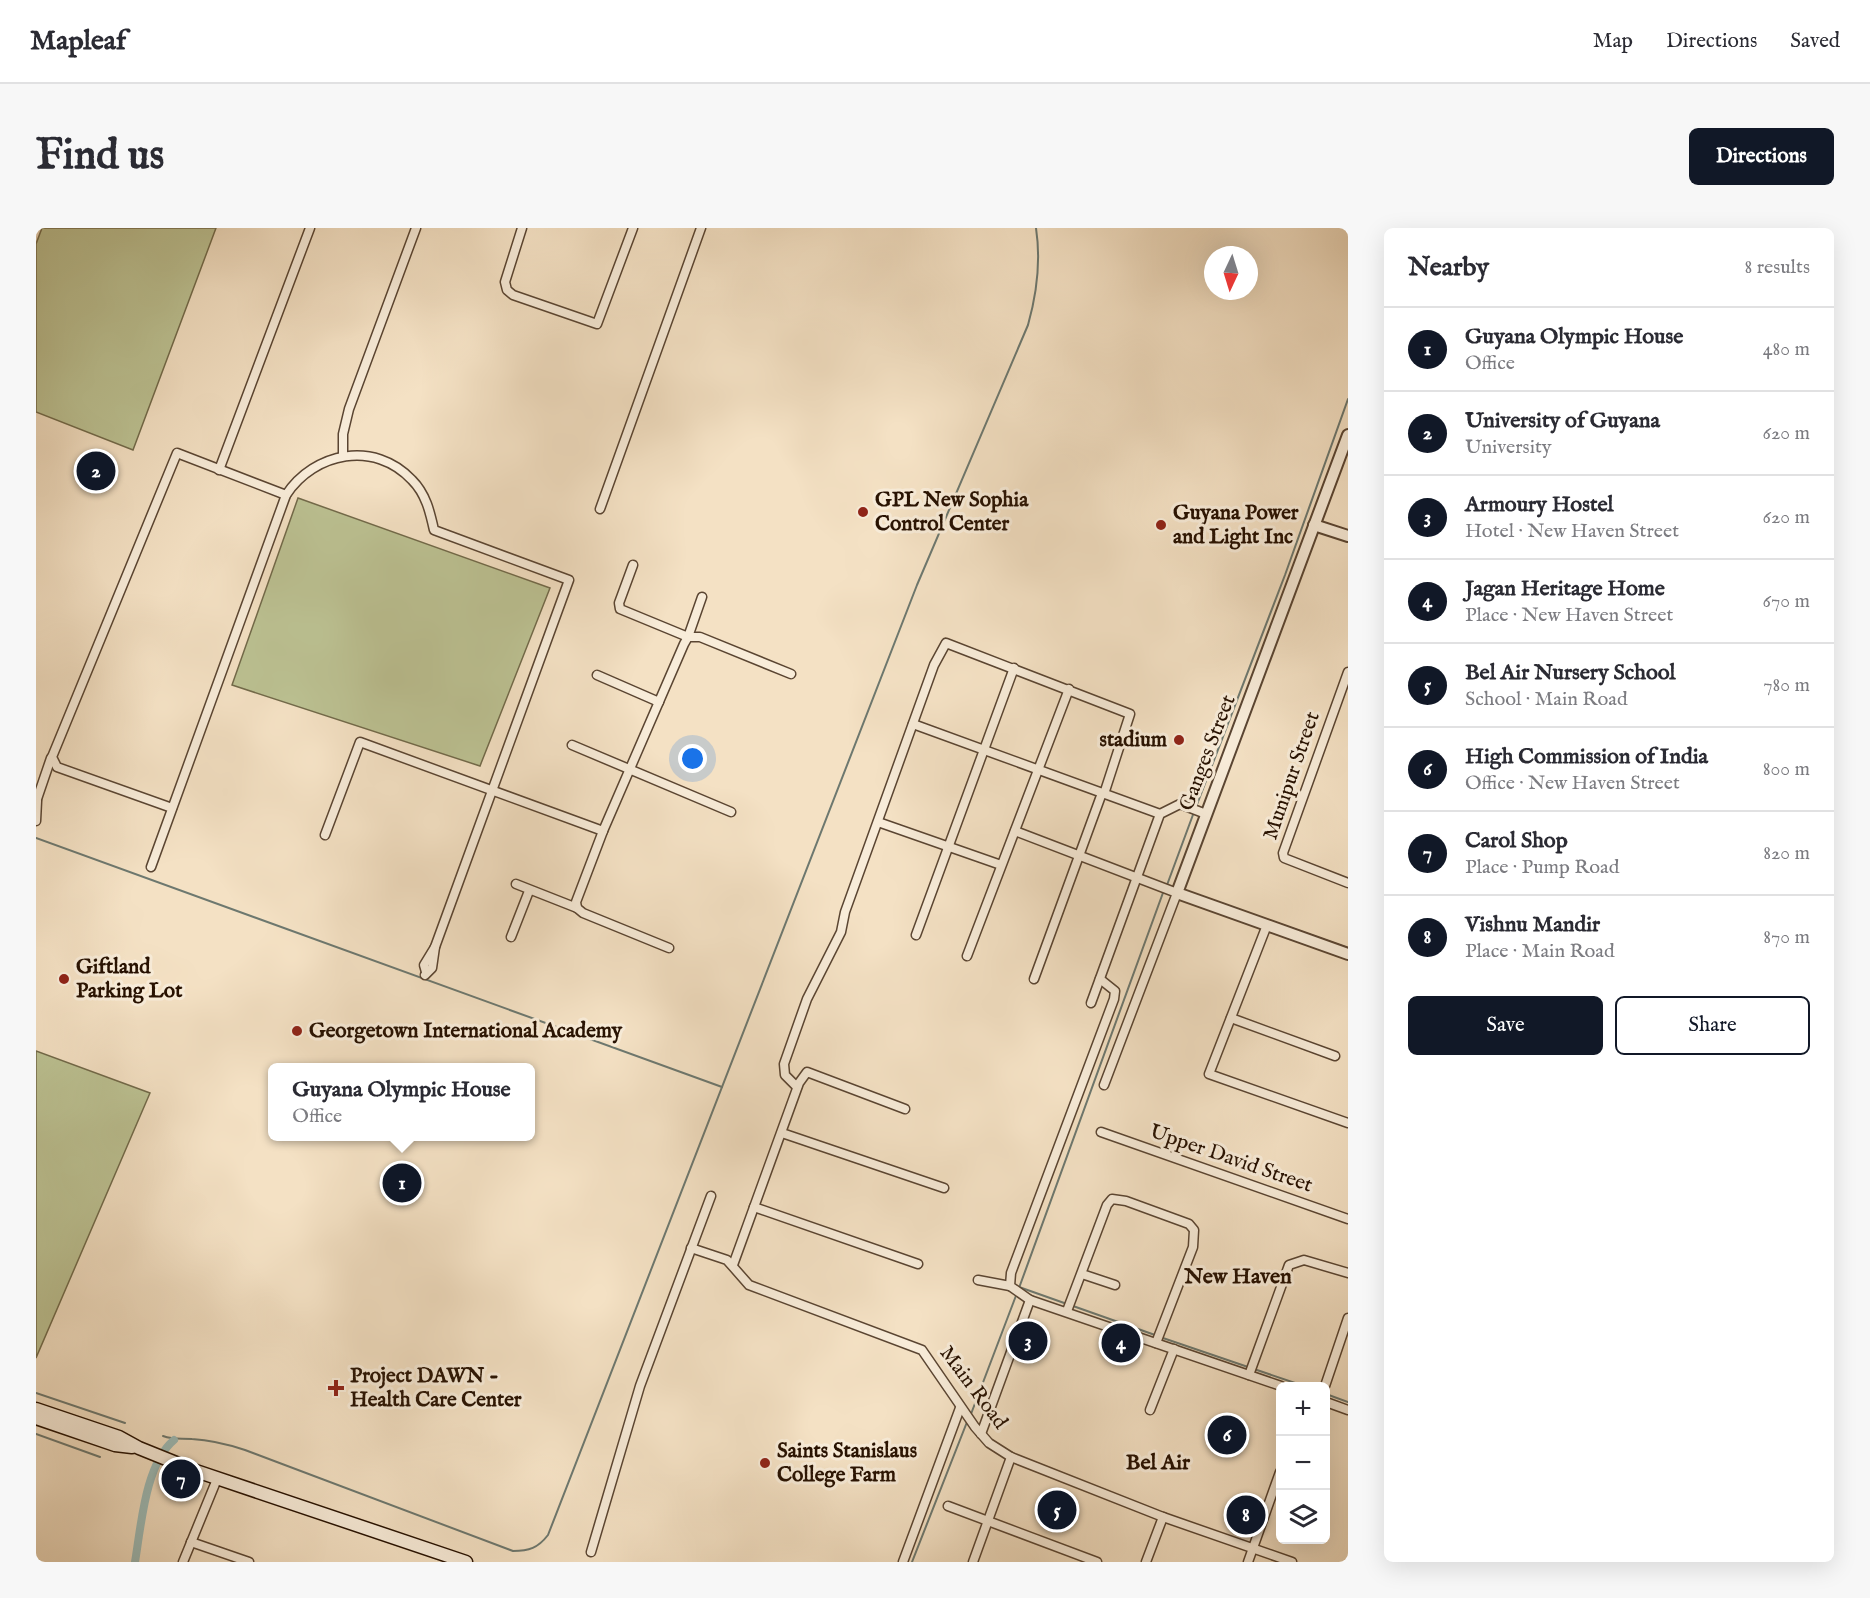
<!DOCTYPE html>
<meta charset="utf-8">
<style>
:root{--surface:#fff;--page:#f7f7f7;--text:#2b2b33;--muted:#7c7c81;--line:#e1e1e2;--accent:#111827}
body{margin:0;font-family:"IM FELL English",serif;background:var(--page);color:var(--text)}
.controls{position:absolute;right:18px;bottom:18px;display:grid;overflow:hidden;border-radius:9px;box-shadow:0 6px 24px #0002}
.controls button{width:54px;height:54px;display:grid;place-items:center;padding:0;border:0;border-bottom:2px solid var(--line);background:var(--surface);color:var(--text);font:30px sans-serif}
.compass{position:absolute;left:1168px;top:18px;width:54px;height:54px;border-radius:50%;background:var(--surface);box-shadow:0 6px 24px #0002;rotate:184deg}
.you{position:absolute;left:657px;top:531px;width:21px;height:21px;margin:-15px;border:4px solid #fff;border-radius:50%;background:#1a73e8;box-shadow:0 0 0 9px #1a73e833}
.badge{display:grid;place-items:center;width:39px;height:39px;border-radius:50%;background:var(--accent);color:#fff;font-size:20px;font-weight:700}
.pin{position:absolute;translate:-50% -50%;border:3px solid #fff;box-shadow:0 2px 6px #0006}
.popup{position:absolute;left:232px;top:835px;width:267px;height:78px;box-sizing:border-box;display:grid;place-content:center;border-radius:9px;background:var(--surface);filter:drop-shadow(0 2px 4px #0005);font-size:20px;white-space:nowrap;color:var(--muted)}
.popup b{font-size:22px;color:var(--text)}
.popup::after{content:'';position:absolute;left:50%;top:100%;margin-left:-12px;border:12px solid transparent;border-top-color:var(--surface)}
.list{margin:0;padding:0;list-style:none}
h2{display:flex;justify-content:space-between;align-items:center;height:78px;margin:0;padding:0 24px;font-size:26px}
h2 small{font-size:20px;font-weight:400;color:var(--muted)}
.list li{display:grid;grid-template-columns:39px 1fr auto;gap:18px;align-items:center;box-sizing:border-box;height:84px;padding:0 24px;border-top:2px solid var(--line)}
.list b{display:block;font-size:22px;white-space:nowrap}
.list p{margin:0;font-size:20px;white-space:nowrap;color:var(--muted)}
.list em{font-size:20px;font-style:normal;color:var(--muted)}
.actions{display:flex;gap:12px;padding:18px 24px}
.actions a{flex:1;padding:14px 0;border:2px solid var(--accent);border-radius:9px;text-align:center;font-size:21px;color:var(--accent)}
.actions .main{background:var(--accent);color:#fff}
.icon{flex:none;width:33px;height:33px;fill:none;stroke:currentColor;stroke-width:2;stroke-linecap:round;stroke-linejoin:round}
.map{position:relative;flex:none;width:1312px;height:1334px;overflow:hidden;border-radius:9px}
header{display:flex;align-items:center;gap:36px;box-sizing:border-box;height:84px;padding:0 30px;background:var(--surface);border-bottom:2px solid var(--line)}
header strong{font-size:28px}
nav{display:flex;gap:33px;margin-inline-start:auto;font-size:21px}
.intro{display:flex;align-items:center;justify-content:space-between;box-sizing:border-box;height:144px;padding:0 36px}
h1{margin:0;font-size:42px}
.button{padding:15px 27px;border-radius:9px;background:var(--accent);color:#fff;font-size:21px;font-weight:700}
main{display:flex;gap:36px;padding:0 36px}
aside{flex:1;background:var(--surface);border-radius:9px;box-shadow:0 6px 24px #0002}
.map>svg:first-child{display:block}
</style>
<header>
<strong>Mapleaf</strong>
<nav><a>Map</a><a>Directions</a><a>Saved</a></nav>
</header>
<div class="intro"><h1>Find us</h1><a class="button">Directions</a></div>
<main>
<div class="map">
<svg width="1312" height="1334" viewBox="0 0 1312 1334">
<rect width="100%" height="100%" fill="#f4e1c4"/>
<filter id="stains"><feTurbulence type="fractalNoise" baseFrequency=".00333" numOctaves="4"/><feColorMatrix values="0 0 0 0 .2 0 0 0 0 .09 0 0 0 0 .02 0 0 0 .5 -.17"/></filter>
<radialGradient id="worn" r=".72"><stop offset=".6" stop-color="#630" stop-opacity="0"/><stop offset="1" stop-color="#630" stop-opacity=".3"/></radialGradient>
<!-- green -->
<g fill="#bcc293" stroke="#726a4a" stroke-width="1.5">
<path d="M 6,0 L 180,0 L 97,222 L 0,184 L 0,16 Z"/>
<path d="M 262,270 L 514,360 L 444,538 L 196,457 Z"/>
<path d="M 0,823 L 114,865 L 0,1130 Z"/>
</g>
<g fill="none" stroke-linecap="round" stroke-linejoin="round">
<!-- stream -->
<g stroke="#6d786f" stroke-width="2">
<path d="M 1160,579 L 1249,347 L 1312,171"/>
<path d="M 0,610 L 686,859"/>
<path d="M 1131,657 L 1158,584"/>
<path d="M 1218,687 L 1312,720"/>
<path d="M 983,1059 L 1031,1076"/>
<path d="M 983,1060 L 1128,662"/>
<path d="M 1037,1078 L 1119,1107"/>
<path d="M 1124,1109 L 1212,1139"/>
<path d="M 1218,1141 L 1268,1158"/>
<path d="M 0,1165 L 89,1195"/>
<path d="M 1290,1166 L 1312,1174"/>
<path d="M 935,1186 L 981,1065"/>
<path d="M 0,1206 L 64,1229"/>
<path d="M 127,1208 C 138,1212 145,1210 156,1211 C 174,1212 191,1216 209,1222 L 477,1323 C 493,1323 502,1320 512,1307 L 881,357 L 992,97 C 1001,65 1005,33 1000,0"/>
<path d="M 876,1334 L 931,1194"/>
</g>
<!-- canal -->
<path stroke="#9cbcb9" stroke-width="8" d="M 99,1334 C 105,1299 109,1236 138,1212"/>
<defs>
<g id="minor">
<path d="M 486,0 L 469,54 L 471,62 L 477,67 L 561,96 L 597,0"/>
<path d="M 307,228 L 307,206 L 313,181 L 380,0"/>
<path d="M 183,242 L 274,0"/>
<path d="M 564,281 L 665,0"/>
<path d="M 597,337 L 583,375 L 584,381 L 652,409 L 666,369"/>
<path d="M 1312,444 L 1247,625 L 1248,630 L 1312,655"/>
<path d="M 561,447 L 623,474"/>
<path d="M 877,496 L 1124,586"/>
<path d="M 536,517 L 695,584"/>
<path d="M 0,574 L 15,530"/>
<path d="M 136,580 L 21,539 L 16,529 L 141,225 L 250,267"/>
<path d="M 0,593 L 1,573"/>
<path d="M 842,594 L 965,637"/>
<path d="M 979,603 L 1141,665 L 1068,857"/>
<path d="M 289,607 L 324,514 L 567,603"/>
<path d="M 115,639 L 250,267 C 278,224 339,212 376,252 C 390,266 394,284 398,302 L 533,352 L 399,719 L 396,740 L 389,747"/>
<path d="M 480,656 L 541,680"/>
<path d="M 1231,697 L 1173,846 L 1312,895"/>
<path d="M 880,707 L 978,440"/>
<path d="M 475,709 L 493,663"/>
<path d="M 633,720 L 547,685 L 541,680 L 540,674 L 567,603 L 648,416 L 652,409 L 664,409 L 755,446"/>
<path d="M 931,728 L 1033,461"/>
<path d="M 390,744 L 388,737 L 399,719"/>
<path d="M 998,751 L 1066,565"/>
<path d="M 1064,751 L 1079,763 L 1078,771 L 975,1045 L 974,1058 L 994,1072 L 1245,1158"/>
<path d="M 1055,775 L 1124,586 L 1144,576 L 1170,586"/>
<path d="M 1195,790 L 1299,828"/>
<path d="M 761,859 L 749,847 L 748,836 L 771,771 L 805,704 L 809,684 L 898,437 L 910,415 L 1094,486 L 1068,566"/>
<path d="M 1065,904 L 1312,991"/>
<path d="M 746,905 L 908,960"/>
<path d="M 718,979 L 882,1036"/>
<path d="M 655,1020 L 691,1032 L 713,1057 L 886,1122 L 939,1199 L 953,1215 L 975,1229 L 1127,1289 L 1256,1334"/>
<path d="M 697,1037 L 763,855 L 771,844 L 869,881"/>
<path d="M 1046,1046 L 1079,1057"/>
<path d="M 942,1052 L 974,1058"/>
<path d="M 1031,1083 L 1071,977 L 1076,971 L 1090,973 L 1153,996 L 1158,1002 L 1157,1019 L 1120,1115"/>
<path d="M 1213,1147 L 1253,1037 L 1268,1032 L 1312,1045"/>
<path d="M 1289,1158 L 1312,1090"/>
<path d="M 1290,1174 L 1312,1182"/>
<path d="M 1114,1182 L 1138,1121"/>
<path d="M 945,1206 L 994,1072"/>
<path d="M 912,1278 L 1061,1334"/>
<path d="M 155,1314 L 213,1334"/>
<path d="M 555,1324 L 604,1158 L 675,968"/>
<path d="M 147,1334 L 179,1256"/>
<path d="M 867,1334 L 924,1180"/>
<path d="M 937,1334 L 975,1229"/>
<path d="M 1110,1334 L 1127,1289"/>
<path d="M 1212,1334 L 1244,1244"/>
</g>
<g id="tertiary">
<path d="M 1312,207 L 1141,665 L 1312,726"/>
<path d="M 1278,297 L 1312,308"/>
</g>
<g id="secondary">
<path d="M 0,1181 L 83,1209 L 103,1220 L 160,1243 L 430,1334"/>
<path d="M 0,1190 L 79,1217 L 96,1219"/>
</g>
</defs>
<!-- minor casing -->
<use href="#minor" stroke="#5a4532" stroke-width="11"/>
<!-- tertiary casing -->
<use href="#tertiary" stroke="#5a4532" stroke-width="14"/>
<!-- secondary casing -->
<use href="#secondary" stroke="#271101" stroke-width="15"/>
<!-- minor -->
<use href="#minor" stroke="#f8ecd9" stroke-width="8"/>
<!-- tertiary -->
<use href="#tertiary" stroke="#f8ecd9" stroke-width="10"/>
<!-- secondary -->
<use href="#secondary" stroke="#f8ecd9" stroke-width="12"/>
</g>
<!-- markers -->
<g fill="#8f2418" stroke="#f8ecd9" stroke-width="2">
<circle cx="827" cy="284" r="6"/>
<circle cx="1125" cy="297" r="6"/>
<circle cx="1143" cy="512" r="6"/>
<circle cx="28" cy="751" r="6"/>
<circle cx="261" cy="803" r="6"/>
<path d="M297 1151h6v6h6v6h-6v6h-6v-6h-6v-6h6z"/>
<circle cx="729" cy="1235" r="6"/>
</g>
<g text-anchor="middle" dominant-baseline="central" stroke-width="6" stroke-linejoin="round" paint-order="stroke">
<!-- poi labels -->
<g font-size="21" font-weight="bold" fill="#271101" stroke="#f8ecd9" text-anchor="start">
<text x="839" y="272">GPL New Sophia<tspan x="839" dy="24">Control Center</tspan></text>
<text x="1137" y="285">Guyana Power<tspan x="1137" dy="24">and Light Inc</tspan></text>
<text x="1131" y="512" text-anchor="end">stadium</text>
<text x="40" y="739">Giftland<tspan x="40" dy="24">Parking Lot</tspan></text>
<text x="273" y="803">Georgetown International Academy</text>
<text x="314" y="1148">Project DAWN -<tspan x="314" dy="24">Health Care Center</tspan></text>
<text x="741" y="1223">Saints Stanislaus<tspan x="741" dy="24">College Farm</tspan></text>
</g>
<!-- street labels -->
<g font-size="21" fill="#271101" stroke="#f8ecd9">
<text transform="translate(1172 525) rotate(-69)">Ganges Street</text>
<text transform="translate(1256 548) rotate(-71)">Munipur Street</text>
<text transform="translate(1195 931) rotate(19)">Upper David Street</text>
<text transform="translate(937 1160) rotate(53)">Main Road</text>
</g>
<!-- neighbourhood labels -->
<g font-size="22" font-weight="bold" fill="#271101" stroke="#f8ecd9">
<text x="1202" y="1049">New Haven</text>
<text x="1122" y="1235">Bel Air</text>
</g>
</g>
<rect width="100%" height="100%" filter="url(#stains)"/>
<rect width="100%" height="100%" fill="url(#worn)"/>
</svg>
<div class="controls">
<button>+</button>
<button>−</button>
<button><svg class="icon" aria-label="layers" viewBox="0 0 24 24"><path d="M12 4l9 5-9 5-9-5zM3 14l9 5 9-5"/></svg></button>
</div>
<svg class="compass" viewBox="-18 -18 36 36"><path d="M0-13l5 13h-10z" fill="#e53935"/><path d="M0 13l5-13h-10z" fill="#7c7c81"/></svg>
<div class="you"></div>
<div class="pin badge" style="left:366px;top:955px">1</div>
<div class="popup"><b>Guyana Olympic House</b>Office</div>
<div class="pin badge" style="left:60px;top:243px">2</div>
<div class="pin badge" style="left:992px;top:1113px">3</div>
<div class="pin badge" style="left:1085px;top:1115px">4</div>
<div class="pin badge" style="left:1021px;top:1282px">5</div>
<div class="pin badge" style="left:1191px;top:1207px">6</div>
<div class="pin badge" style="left:145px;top:1251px">7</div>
<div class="pin badge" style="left:1210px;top:1287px">8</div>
</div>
<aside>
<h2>Nearby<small>8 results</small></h2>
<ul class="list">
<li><span class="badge">1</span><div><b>Guyana Olympic House</b><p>Office</p></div><em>480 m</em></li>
<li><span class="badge">2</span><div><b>University of Guyana</b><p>University</p></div><em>620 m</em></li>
<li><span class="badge">3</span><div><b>Armoury Hostel</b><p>Hotel · New Haven Street</p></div><em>620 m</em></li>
<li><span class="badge">4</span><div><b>Jagan Heritage Home</b><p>Place · New Haven Street</p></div><em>670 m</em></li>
<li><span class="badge">5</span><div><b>Bel Air Nursery School</b><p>School · Main Road</p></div><em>780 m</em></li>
<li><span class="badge">6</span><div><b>High Commission of India</b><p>Office · New Haven Street</p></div><em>800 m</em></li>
<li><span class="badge">7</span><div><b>Carol Shop</b><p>Place · Pump Road</p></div><em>820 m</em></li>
<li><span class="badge">8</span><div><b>Vishnu Mandir</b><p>Place · Main Road</p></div><em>870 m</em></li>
</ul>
<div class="actions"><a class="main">Save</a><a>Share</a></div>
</aside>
</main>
